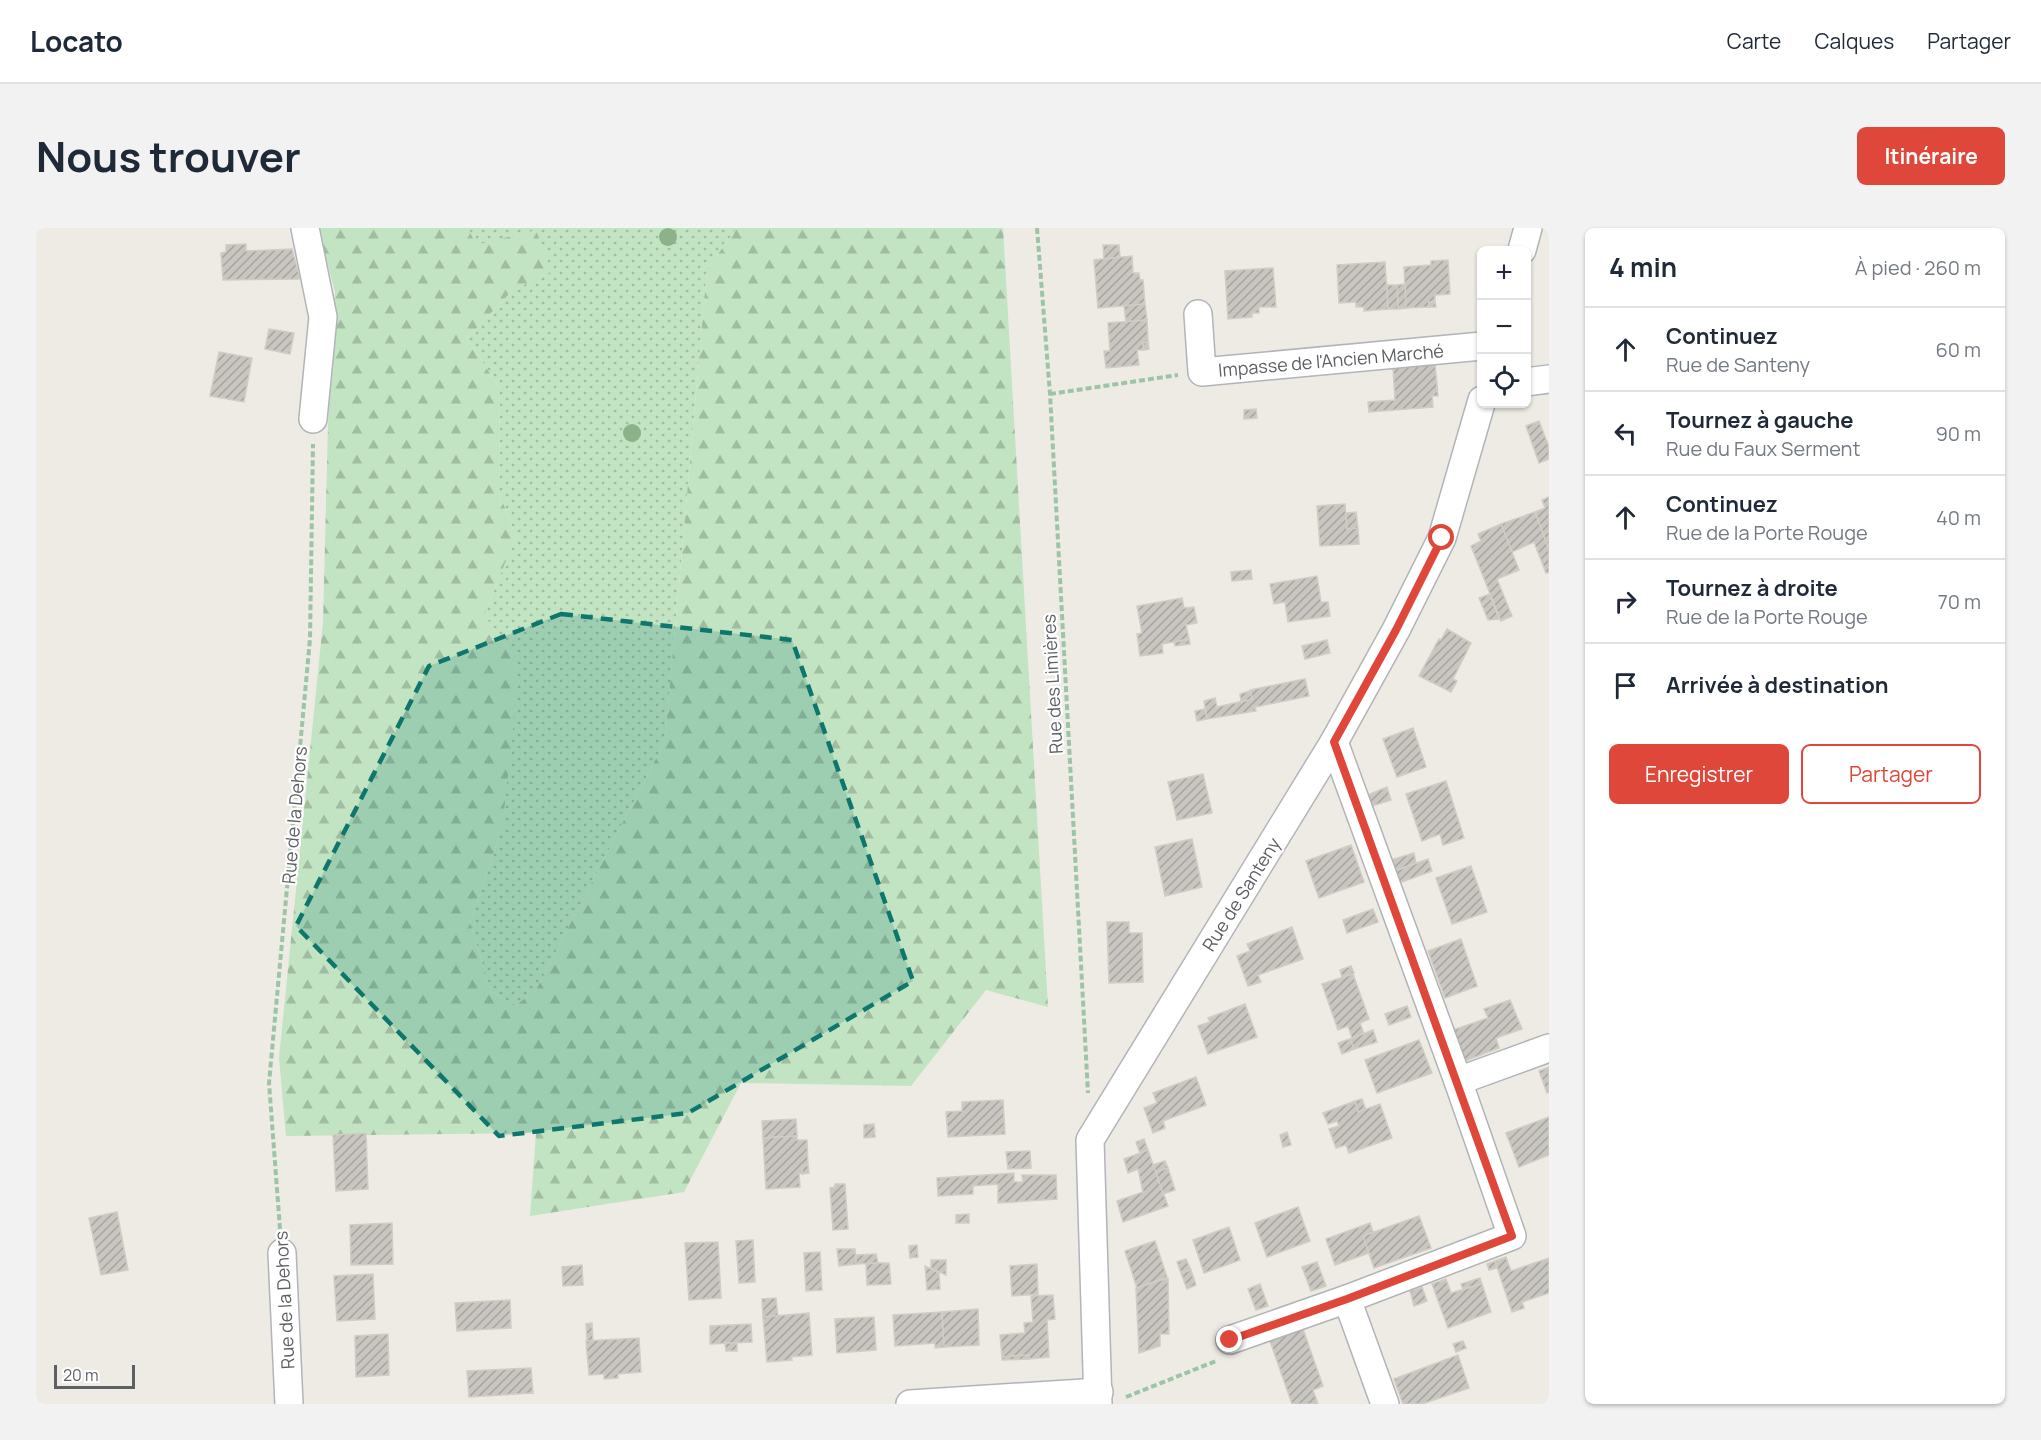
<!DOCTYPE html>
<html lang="fr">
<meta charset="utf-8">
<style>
:root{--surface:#fff;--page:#f2f2f3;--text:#1f2937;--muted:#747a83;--line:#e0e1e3;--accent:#de4739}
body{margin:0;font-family:Manrope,sans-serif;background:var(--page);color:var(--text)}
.controls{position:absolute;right:18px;top:18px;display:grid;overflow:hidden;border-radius:9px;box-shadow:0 2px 4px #0004}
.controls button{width:54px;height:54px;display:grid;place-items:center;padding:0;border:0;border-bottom:2px solid var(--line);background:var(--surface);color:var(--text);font:30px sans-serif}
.scale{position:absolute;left:18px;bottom:15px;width:81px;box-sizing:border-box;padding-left:6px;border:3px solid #5c5f64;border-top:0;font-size:16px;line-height:21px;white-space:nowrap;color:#5c5f64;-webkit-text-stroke:4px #fff;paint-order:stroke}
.stop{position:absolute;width:18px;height:18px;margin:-14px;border:4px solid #de4739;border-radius:50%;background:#fff}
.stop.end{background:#de4739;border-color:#fff;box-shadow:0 2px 6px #0008}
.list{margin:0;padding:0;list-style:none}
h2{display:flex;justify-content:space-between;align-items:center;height:78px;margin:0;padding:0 24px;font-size:26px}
h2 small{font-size:20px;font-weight:400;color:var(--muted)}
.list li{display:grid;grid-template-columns:39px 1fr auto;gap:18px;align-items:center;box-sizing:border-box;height:84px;padding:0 24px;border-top:2px solid var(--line)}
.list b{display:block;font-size:22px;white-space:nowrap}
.list p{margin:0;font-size:20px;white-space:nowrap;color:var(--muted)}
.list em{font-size:20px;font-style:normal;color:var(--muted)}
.actions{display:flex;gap:12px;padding:18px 24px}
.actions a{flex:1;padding:14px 0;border:2px solid var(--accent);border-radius:9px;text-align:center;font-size:21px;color:var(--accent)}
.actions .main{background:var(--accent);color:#fff}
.icon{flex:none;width:33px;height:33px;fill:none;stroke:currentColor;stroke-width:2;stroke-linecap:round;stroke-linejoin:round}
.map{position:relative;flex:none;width:1513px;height:1176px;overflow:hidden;border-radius:9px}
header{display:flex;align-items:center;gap:36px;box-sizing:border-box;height:84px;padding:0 30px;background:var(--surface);border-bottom:2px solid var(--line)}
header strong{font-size:28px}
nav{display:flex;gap:33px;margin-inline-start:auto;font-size:21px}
.intro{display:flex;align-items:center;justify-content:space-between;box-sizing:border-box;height:144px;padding:0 36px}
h1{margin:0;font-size:42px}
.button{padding:15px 27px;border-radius:9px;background:var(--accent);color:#fff;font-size:21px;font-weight:700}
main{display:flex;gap:36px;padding:0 36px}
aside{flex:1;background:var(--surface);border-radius:9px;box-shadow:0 2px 4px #0004}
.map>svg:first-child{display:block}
</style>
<header>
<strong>Locato</strong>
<nav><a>Carte</a><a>Calques</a><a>Partager</a></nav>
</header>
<div class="intro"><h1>Nous trouver</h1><a class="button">Itinéraire</a></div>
<main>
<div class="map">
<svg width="1513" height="1176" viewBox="0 0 1513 1176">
<defs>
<pattern id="grass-dots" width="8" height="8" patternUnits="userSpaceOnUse" patternTransform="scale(1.5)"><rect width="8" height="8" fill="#c2e4c2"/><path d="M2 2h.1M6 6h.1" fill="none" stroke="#a1bca1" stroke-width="1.8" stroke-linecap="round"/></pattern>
<pattern id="forest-firs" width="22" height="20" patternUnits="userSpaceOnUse" patternTransform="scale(1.5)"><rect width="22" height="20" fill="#c2e4c2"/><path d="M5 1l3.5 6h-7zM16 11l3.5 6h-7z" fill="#a1bca1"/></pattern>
<pattern id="building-hatch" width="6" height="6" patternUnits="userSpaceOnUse" patternTransform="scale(1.5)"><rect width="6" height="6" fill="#c9c6c1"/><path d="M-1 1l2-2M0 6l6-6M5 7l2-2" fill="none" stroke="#a6a4a0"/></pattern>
</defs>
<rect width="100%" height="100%" fill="#edebe4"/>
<!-- grass -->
<path fill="url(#grass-dots)" d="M 432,0 L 701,0 L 671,41 L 629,513 L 500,762 L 479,778 L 455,763 L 434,695 L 466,600 L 480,432 L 448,387 L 480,308 L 463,265 L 464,161 L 431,110 L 476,63 L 439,17 Z"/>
<!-- forest -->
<path fill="url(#forest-firs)" d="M 282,0 L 432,0 L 440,17 L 500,2 L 515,44 L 476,63 L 431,110 L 464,161 L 463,265 L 480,308 L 448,387 L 480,432 L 477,505 L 466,600 L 434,695 L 455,763 L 479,778 L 500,762 L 629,513 L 671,41 L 701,0 L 967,0 L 1012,779 L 950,762 L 875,858 L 705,855 L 648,964 L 494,988 L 500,905 L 250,908 L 243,830 L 287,394 L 292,197 L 299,64 Z"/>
<!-- building -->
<g fill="url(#building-hatch)" stroke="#d2cdc3" stroke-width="1.5">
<path d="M 210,16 L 210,23 L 256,21 L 264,51 L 187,52 L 185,25 L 190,24 L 190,17 Z"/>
<path d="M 1067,17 L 1083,17 L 1084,29 L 1068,31 Z"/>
<path d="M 1096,28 L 1097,45 L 1103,45 L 1104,52 L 1107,52 L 1109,76 L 1062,80 L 1058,32 Z"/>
<path d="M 1412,32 L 1414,66 L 1399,67 L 1399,74 L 1393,74 L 1393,79 L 1370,80 L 1368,39 L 1395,37 L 1395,33 Z"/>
<path d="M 1349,34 L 1352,81 L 1328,83 L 1328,79 L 1320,79 L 1320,74 L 1303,75 L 1301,37 Z"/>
<path d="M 1237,40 L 1240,79 L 1223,79 L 1223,85 L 1216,85 L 1216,89 L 1192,91 L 1189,43 Z"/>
<path d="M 1369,56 L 1370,80 L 1362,81 L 1361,57 Z"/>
<path d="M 1351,57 L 1361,57 L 1362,81 L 1352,81 Z"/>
<path d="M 1393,74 L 1399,74 L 1400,79 L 1393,79 Z"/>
<path d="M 1109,76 L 1111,92 L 1090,94 L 1088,78 Z"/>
<path d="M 1111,92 L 1112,114 L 1107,115 L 1108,122 L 1101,122 L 1103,137 L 1070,140 L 1068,123 L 1074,123 L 1072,95 Z"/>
<path d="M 233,101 L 258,105 L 254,126 L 229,121 Z"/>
<path d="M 1112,114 L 1113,121 L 1108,122 L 1107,115 Z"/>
<path d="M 183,124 L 216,130 L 208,174 L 174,168 Z"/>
<path d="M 1399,136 L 1402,168 L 1396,168 L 1397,179 L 1333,184 L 1332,174 L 1359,172 L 1357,140 Z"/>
<path d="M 1220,181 L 1221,190 L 1208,191 L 1208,182 Z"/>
<path d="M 1503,193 L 1513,219 L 1513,231 L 1503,235 L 1490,198 Z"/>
<path d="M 1513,269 L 1513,322 L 1499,284 L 1509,280 L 1506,272 Z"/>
<path d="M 1309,276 L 1311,301 L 1322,300 L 1323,316 L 1284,318 L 1281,278 Z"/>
<path d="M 1320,284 L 1322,300 L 1311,301 L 1310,285 Z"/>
<path d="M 1499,284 L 1513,322 L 1513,344 L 1510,345 L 1498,314 L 1476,324 L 1465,296 Z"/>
<path d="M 1465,296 L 1483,342 L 1461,351 L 1476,388 L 1465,393 L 1435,318 L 1445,313 L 1442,306 Z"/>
<path d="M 1215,342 L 1216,351 L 1196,353 L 1195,344 Z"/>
<path d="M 1281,348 L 1285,374 L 1292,374 L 1294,388 L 1252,394 L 1249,374 L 1238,376 L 1234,356 Z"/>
<path d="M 1454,366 L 1455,370 L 1446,377 L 1443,370 Z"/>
<path d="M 1146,370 L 1148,380 L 1158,379 L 1161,395 L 1150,397 L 1153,411 L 1126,416 L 1127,425 L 1104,428 L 1101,406 L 1106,405 L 1101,378 Z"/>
<path d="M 1455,370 L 1463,391 L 1452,392 L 1446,377 Z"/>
<path d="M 1411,401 L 1435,415 L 1417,451 L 1421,453 L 1415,464 L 1383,448 L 1403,411 L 1405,412 Z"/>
<path d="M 1153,411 L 1154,416 L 1139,418 L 1138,414 Z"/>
<path d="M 1291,412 L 1294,425 L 1269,431 L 1266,418 Z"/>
<path d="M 1269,451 L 1273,468 L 1219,479 L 1220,483 L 1171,491 L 1168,473 L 1179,470 L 1181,479 L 1216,471 L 1214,462 Z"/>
<path d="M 1214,463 L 1216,471 L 1205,474 L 1204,466 Z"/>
<path d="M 1169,481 L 1171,491 L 1161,493 L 1159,483 Z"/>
<path d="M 1377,500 L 1390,539 L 1361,549 L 1347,511 Z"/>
<path d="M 1167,546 L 1176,585 L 1141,592 L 1132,554 Z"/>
<path d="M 1410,553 L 1428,610 L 1407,617 L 1404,606 L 1386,613 L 1370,566 Z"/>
<path d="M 1351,559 L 1355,572 L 1336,578 L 1332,567 Z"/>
<path d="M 1156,611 L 1166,659 L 1129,668 L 1119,619 Z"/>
<path d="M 1315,617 L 1328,654 L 1283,670 L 1270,633 Z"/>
<path d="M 1378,625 L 1380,635 L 1359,643 L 1355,632 Z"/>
<path d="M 1392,631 L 1396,643 L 1363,655 L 1359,643 Z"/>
<path d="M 1435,638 L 1451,684 L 1416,696 L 1400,650 Z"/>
<path d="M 1337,681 L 1342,694 L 1311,705 L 1307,692 Z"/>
<path d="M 1071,694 L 1093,694 L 1093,705 L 1106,705 L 1107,754 L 1073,755 Z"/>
<path d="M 1256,699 L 1267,731 L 1222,747 L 1225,754 L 1212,758 L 1201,728 L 1214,723 L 1211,716 Z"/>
<path d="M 1425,711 L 1441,758 L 1409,770 L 1392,723 Z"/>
<path d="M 1315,738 L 1318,745 L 1306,749 L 1304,742 Z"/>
<path d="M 1317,746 L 1333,791 L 1324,795 L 1328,806 L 1316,810 L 1312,798 L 1302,802 L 1286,756 Z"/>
<path d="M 1474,772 L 1486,801 L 1460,810 L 1463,820 L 1426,834 L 1414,803 L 1452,790 L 1448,781 Z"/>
<path d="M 1209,776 L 1221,809 L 1172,826 L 1162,798 L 1174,794 L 1172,790 Z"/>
<path d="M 1371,778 L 1375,789 L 1353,797 L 1349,786 Z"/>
<path d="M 1337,802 L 1341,814 L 1318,821 L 1314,811 Z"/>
<path d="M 1314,811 L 1318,821 L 1306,826 L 1302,815 Z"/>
<path d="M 1383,812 L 1396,845 L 1341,865 L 1329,832 Z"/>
<path d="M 1513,839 L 1513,864 L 1511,865 L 1503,843 Z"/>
<path d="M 1160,849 L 1170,877 L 1127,893 L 1129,900 L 1117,905 L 1108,880 L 1121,875 L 1117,865 Z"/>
<path d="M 1326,871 L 1330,882 L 1322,884 L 1319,873 Z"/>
<path d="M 967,872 L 969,906 L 912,909 L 910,884 L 926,883 L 926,874 Z"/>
<path d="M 1319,873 L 1322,884 L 1344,876 L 1356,910 L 1313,925 L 1310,917 L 1300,920 L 1293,901 L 1303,898 L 1301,893 L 1292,896 L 1287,885 Z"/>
<path d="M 1513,889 L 1513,927 L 1483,939 L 1470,905 Z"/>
<path d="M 760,891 L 761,908 L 727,910 L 726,893 Z"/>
<path d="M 838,896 L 839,909 L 828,910 L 828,897 Z"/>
<path d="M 1251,904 L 1255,917 L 1247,919 L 1244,907 Z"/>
<path d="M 330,905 L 332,961 L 300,963 L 297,907 Z"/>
<path d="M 761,908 L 761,912 L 771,912 L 772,937 L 766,938 L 766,946 L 763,945 L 764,959 L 730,961 L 727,910 Z"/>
<path d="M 1108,911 L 1112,922 L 1104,925 L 1100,914 Z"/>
<path d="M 1112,922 L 1132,978 L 1087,994 L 1081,973 L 1107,964 L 1102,941 L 1092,945 L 1088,931 Z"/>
<path d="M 994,923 L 995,940 L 972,941 L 970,924 Z"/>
<path d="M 1129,933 L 1132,940 L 1120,944 L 1117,937 Z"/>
<path d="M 772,937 L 773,945 L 766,946 L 766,938 Z"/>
<path d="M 1132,940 L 1139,962 L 1127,966 L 1120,944 Z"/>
<path d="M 978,945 L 978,954 L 987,954 L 986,947 L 1020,947 L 1021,971 L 962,975 L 962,956 L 937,958 L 937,966 L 902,968 L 901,950 Z"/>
<path d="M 799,956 L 809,956 L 812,1001 L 797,1002 L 794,960 L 799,959 Z"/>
<path d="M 1262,979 L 1274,1013 L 1231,1029 L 1219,995 Z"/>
<path d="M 81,984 L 92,1042 L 65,1047 L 53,990 Z"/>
<path d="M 933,986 L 933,995 L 920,995 L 920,987 Z"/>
<path d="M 1383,988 L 1395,1020 L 1338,1040 L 1327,1008 Z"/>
<path d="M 356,995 L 357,1036 L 315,1037 L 314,997 Z"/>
<path d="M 1334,995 L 1337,1004 L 1327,1008 L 1333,1025 L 1299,1037 L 1290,1011 Z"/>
<path d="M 1193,999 L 1204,1032 L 1168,1045 L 1157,1012 Z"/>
<path d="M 717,1012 L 719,1054 L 703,1055 L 700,1013 Z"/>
<path d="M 1119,1013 L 1131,1049 L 1101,1060 L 1089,1023 Z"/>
<path d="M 682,1014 L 685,1070 L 653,1072 L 649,1015 Z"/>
<path d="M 881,1017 L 882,1029 L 874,1030 L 873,1018 Z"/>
<path d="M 801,1021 L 819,1021 L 820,1036 L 803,1038 Z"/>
<path d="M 784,1024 L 786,1062 L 770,1063 L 768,1025 Z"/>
<path d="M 840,1026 L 842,1035 L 820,1036 L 820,1027 Z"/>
<path d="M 1470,1029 L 1475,1043 L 1513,1030 L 1513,1065 L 1486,1074 L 1488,1080 L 1476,1084 L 1459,1033 Z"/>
<path d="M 1150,1031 L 1155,1042 L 1145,1045 L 1141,1034 Z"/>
<path d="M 895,1032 L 910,1032 L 910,1047 L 895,1040 Z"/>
<path d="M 1459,1033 L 1461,1040 L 1453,1042 L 1451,1036 Z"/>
<path d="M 1281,1034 L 1290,1058 L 1275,1063 L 1266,1039 Z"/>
<path d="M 842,1035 L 853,1035 L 855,1056 L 831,1057 L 830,1036 Z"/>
<path d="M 1001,1036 L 1002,1066 L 976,1068 L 974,1038 Z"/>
<path d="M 546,1037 L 547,1057 L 527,1058 L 526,1039 Z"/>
<path d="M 889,1038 L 903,1045 L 904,1061 L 891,1062 Z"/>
<path d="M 1155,1042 L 1160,1057 L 1151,1061 L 1145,1045 Z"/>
<path d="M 337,1046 L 339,1091 L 301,1093 L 298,1048 Z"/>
<path d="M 1132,1050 L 1133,1106 L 1124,1106 L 1124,1118 L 1103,1125 L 1100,1060 Z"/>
<path d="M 1444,1050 L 1446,1056 L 1427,1061 L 1425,1056 Z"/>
<path d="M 1410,1051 L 1415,1065 L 1446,1056 L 1455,1084 L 1412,1100 L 1396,1056 Z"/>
<path d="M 1224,1056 L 1232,1078 L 1220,1082 L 1212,1061 Z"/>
<path d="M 1386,1059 L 1391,1073 L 1378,1078 L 1374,1063 Z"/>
<path d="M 1017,1067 L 1019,1091 L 1011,1092 L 1013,1129 L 993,1131 L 993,1127 L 966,1129 L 964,1107 L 989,1105 L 988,1095 L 997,1094 L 995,1068 Z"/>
<path d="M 740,1070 L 742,1088 L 727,1089 L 726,1071 Z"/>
<path d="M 474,1072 L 475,1100 L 421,1103 L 419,1075 Z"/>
<path d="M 942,1081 L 943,1117 L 908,1119 L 906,1084 Z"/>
<path d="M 906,1084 L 908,1119 L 899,1120 L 899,1115 L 859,1118 L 857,1087 Z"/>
<path d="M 773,1085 L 776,1127 L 755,1129 L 756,1132 L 731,1134 L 727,1089 Z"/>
<path d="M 838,1089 L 840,1122 L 801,1125 L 799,1091 Z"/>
<path d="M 556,1095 L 557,1113 L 551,1113 L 550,1096 Z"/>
<path d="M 715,1096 L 716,1114 L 674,1116 L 674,1098 Z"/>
<path d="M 1267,1101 L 1287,1158 L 1277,1162 L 1282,1176 L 1256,1176 L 1234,1113 Z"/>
<path d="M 352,1106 L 353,1147 L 320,1149 L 319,1108 Z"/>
<path d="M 603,1110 L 605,1144 L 582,1146 L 582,1150 L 568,1151 L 568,1146 L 553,1147 L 550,1113 Z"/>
<path d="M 1427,1113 L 1430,1120 L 1420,1124 L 1417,1116 Z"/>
<path d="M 689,1115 L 701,1115 L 701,1123 L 690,1123 Z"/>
<path d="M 993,1127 L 993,1131 L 966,1132 L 966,1129 Z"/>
<path d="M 1422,1127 L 1433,1160 L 1386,1176 L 1367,1176 L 1358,1151 Z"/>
<path d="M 495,1140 L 497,1165 L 433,1169 L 431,1143 Z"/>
</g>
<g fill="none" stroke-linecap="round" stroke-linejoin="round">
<defs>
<g id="street">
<path d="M 269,0 L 287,89 L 277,191"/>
<path d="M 1486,22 L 1492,0"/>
<path d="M 1162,86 L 1166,144 L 1446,118"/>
<path d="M 1490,154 L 1513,151"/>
<path d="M 1298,514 L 1422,853"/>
<path d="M 246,1025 L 253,1176"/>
<path d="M 1311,1071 L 1349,1176"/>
<path d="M 1194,1112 L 1311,1071 L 1476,1008 L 1422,853 L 1513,820"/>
<path d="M 874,1176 L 1063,1164"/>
<path d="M 1062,1176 L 1054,912 L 1298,514 L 1360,402 L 1406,310 L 1446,172"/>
</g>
</defs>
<!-- street casing -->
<use href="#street" stroke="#b1b4b8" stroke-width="30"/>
<!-- path -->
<g stroke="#9cc4a7" stroke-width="4" stroke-dasharray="6 3" stroke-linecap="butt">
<path d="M 1001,0 L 1014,166 L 1052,865"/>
<path d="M 1014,166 L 1142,147"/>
<path d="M 244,1001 L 233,855 L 274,411 L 277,216"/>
<path d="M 1090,1169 L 1180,1133"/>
</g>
<!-- street -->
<use href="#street" stroke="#fff" stroke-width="27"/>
</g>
<!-- trees -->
<g fill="#8bb289">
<circle cx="632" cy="9" r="9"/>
<circle cx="596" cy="205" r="9"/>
</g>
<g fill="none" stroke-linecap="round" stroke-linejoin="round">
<!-- route -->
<path stroke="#de4739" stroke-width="8" d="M 1194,1112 L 1311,1071 L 1476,1008 L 1298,514 L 1360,402 L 1406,310"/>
</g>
<!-- marked area -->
<path fill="#0f766e" fill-opacity="0.2" stroke="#0f766e" stroke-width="4.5" stroke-dasharray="12 8" stroke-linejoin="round" d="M 525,386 L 756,412 L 877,753 L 652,885 L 463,908 L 260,698 L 393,438 Z"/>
<g text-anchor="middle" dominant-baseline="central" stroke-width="4.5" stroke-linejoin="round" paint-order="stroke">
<!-- street labels -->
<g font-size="18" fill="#5c5f64" stroke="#fff">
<text transform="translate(1295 132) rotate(-5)">Impasse de l'Ancien Marché</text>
<text transform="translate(1016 456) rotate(-93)">Rue des Limières</text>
<text transform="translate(258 587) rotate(-85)">Rue de la Dehors</text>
<text transform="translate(1205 666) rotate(-58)">Rue de Santeny</text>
<text transform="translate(248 1072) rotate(-93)">Rue de la Dehors</text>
</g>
</g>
</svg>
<div class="controls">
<button>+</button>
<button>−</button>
<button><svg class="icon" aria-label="locate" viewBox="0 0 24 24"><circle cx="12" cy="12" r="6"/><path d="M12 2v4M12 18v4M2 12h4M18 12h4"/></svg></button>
</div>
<div class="scale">20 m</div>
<div class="stop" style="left:1406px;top:310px"></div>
<div class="stop end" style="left:1194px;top:1112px"></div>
</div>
<aside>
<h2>4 min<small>À pied · 260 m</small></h2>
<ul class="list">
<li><svg class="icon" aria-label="ahead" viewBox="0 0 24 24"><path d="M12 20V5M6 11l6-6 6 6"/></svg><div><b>Continuez</b><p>Rue de Santeny</p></div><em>60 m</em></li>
<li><svg class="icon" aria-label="left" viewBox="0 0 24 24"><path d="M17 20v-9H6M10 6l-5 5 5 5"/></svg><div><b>Tournez à gauche</b><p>Rue du Faux Serment</p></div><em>90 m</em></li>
<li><svg class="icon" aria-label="ahead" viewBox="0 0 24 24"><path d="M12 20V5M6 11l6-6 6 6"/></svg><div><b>Continuez</b><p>Rue de la Porte Rouge</p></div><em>40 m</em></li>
<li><svg class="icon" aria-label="right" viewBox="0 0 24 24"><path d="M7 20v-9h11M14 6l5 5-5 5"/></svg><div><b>Tournez à droite</b><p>Rue de la Porte Rouge</p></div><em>70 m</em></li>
<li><svg class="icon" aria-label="arrive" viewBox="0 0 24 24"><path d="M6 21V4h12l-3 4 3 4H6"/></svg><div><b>Arrivée à destination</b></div></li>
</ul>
<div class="actions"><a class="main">Enregistrer</a><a>Partager</a></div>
</aside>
</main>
